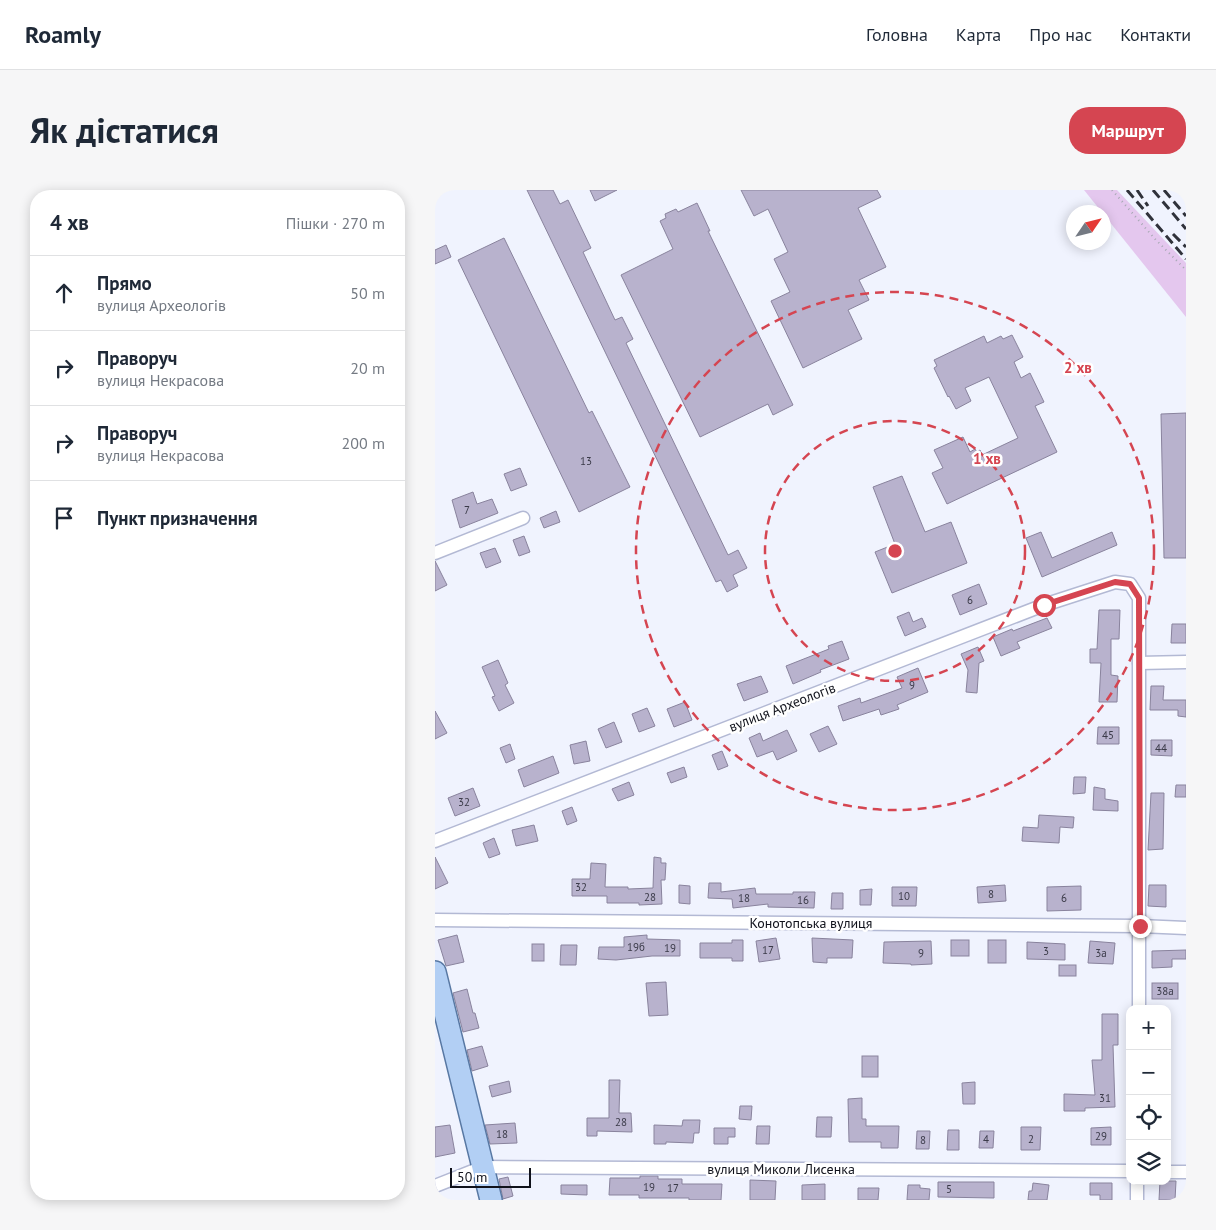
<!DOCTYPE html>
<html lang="uk">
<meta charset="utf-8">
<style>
:root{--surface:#fff;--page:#f6f6f7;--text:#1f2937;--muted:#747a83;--line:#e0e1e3;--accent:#d54551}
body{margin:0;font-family:"PT Sans",sans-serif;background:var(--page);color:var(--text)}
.controls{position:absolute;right:15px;bottom:15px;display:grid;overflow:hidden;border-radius:10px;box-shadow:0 2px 12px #0003}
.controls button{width:45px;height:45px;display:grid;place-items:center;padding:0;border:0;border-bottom:1px solid var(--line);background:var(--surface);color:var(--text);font:25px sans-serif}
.compass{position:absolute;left:631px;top:15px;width:45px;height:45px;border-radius:50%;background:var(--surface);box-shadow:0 2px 12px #0003;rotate:55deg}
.scale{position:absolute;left:15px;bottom:12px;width:81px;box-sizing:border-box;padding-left:5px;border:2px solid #10121b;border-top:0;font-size:14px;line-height:18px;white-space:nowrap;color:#10121b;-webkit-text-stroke:4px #fff;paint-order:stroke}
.stop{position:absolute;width:15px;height:15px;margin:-11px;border:4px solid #d54551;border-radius:50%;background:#fff}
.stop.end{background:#d54551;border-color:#fff;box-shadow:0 1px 5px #0008}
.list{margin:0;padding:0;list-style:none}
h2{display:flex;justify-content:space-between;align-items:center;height:65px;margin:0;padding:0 20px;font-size:21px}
h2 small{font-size:16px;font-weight:400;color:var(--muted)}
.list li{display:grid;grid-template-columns:32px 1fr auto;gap:15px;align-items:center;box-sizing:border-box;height:75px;padding:0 20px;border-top:1px solid var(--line)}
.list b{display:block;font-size:19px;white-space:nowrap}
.list p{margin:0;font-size:16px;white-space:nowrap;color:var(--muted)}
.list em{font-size:16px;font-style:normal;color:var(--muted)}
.icon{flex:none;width:28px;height:28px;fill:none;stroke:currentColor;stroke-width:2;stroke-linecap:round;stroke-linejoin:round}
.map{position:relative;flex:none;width:751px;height:1010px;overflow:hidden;border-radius:20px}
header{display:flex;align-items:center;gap:30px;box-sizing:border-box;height:70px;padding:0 25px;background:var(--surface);border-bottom:1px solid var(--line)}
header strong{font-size:24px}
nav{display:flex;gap:28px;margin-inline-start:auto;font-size:18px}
.intro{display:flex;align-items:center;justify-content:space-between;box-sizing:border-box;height:120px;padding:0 30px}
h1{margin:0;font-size:35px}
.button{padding:12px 22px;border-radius:20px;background:var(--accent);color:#fff;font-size:18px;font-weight:700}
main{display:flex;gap:30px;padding:0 30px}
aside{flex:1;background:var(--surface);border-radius:20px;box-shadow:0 2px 12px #0003}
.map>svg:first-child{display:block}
</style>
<header>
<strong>Roamly</strong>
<nav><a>Головна</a><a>Карта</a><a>Про нас</a><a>Контакти</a></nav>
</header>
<div class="intro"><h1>Як дістатися</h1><a class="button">Маршрут</a></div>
<main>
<aside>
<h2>4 хв<small>Пішки · 270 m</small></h2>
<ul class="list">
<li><svg class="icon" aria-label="ahead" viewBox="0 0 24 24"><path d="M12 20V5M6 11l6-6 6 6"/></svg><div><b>Прямо</b><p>вулиця Археологів</p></div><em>50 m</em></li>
<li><svg class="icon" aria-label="right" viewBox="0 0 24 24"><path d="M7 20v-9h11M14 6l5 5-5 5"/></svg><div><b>Праворуч</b><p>вулиця Некрасова</p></div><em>20 m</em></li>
<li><svg class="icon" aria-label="right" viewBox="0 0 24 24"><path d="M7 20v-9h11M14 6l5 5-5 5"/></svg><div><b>Праворуч</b><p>вулиця Некрасова</p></div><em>200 m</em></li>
<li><svg class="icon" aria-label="arrive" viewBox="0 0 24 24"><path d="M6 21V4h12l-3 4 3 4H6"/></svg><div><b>Пункт призначення</b></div></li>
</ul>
</aside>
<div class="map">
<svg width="751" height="1010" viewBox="0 0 751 1010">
<rect width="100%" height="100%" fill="#f0f3fe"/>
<!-- green -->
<path fill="#e4c7ee" d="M 649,0 L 682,0 L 751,73 L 751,127 Z"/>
<!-- building -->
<g fill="#b8b2cd" stroke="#89839d">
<path d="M 92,0 L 118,0 L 125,14 L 133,10 L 156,58 L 148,62 L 180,130 L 187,127 L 198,149 L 191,153 L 293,365 L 303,360 L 312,378 L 298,385 L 303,396 L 292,402 L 286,390 L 281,392 Z"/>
<path d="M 155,0 L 182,0 L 160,11 Z"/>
<path d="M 306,0 L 442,0 L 446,7 L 423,18 L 451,77 L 424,90 L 434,110 L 413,120 L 427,149 L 368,178 L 336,111 L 355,102 L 339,69 L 353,62 L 333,19 L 319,26 Z"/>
<path d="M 262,13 L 275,41 L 273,41 L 358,215 L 338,225 L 333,214 L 265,247 L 186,85 L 238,59 L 225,31 L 231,28 L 230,24 L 241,19 L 243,22 Z"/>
<path d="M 69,48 L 154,223 L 157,221 L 195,297 L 144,322 L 23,70 Z"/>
<path d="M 11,55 L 16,67 L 0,74 L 0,60 Z"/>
<path d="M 577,145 L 588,167 L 579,172 L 586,188 L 595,183 L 609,212 L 600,216 L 622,262 L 512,314 L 497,283 L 508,278 L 499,260 L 528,247 L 535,262 L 540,259 L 542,262 L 545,260 L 547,265 L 583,248 L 554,187 L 530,198 L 536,211 L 521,219 L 514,206 L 513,207 L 499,178 L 502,176 L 499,170 L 549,146 L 552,153 L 566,146 L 568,149 Z"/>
<path d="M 751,223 L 751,368 L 729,368 L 726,224 Z"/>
<path d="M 85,278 L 92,295 L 76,301 L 69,284 Z"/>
<path d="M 467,286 L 490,342 L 516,332 L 532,373 L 457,403 L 440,362 L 460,354 L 438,297 Z"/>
<path d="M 38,302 L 42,314 L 57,309 L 63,323 L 25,338 L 17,310 Z"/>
<path d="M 121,321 L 125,332 L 109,338 L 105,328 Z"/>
<path d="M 606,342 L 617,368 L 677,342 L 682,355 L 607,387 L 591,348 Z"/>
<path d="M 89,346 L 95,362 L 84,366 L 78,350 Z"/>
<path d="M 60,358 L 66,372 L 51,378 L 45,363 Z"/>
<path d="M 0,371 L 12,395 L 0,401 Z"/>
<path d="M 544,394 L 552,414 L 525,425 L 517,405 Z"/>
<path d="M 664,420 L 685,420 L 684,449 L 676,449 L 676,485 L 683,486 L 682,512 L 664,512 L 666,473 L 655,473 L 655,459 L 662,459 Z"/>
<path d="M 474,422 L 478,432 L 487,428 L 491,437 L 470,446 L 462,427 Z"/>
<path d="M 612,428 L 617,438 L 582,452 L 585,458 L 566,466 L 558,447 L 577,439 L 578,441 Z"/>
<path d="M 737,434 L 751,434 L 751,453 L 736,453 Z"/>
<path d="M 407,451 L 414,469 L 385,480 L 386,482 L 358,494 L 351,476 L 394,459 L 393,456 Z"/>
<path d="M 543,457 L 549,471 L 544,473 L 542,503 L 531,502 L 533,480 L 526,464 Z"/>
<path d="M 63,470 L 73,493 L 70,495 L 79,513 L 64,521 L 57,507 L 60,506 L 47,477 Z"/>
<path d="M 483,478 L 493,502 L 462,515 L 464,519 L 446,525 L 444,519 L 408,531 L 403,516 L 425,508 L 426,513 L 467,498 L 462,487 Z"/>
<path d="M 326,486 L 333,502 L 309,511 L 302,494 Z"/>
<path d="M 716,496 L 729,496 L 728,510 L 751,510 L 751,527 L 743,526 L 743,520 L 715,520 Z"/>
<path d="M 250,512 L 257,530 L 239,537 L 232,519 Z"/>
<path d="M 212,518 L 220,536 L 204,542 L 197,524 Z"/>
<path d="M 0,521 L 12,543 L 0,549 Z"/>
<path d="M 179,532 L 187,552 L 171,558 L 163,539 Z"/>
<path d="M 393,536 L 402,554 L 384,562 L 375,544 Z"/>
<path d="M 663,537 L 684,537 L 684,554 L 662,554 Z"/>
<path d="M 352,540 L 362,561 L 342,570 L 338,561 L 322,567 L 314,548 L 325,543 L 328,551 Z"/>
<path d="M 716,550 L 737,550 L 737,566 L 716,565 Z"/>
<path d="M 151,551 L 155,571 L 139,574 L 135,555 Z"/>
<path d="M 75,554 L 80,569 L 71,573 L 65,558 Z"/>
<path d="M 287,561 L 293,576 L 283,580 L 277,565 Z"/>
<path d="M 118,566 L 124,583 L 89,597 L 83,580 Z"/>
<path d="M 249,577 L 252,587 L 236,593 L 232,583 Z"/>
<path d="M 639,587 L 651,587 L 650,603 L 638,604 Z"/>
<path d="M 194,592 L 199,605 L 183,611 L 177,599 Z"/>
<path d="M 741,595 L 751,595 L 751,607 L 740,607 Z"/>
<path d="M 659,597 L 670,599 L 670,609 L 683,611 L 683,621 L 658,620 Z"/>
<path d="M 38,598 L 45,616 L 20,626 L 13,608 Z"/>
<path d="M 716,603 L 729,603 L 728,659 L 713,660 Z"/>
<path d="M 137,617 L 142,631 L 132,635 L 127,621 Z"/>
<path d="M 604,625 L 639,627 L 638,638 L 625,637 L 624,653 L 587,651 L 588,637 L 603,638 Z"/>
<path d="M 99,635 L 103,651 L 81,656 L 77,640 Z"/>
<path d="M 59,648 L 65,664 L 54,668 L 48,653 Z"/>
<path d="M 0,667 L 13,693 L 0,699 Z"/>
<path d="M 219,667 L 226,668 L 226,673 L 231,673 L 230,690 L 226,690 L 227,714 L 204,715 L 204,713 L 172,713 L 172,706 L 137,706 L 137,689 L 155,689 L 156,673 L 171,674 L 170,697 L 193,697 L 193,699 L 218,698 Z"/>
<path d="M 274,693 L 286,693 L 286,702 L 320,698 L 321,704 L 358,704 L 358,702 L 380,702 L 379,718 L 333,717 L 333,714 L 298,718 L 297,709 L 273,708 Z"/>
<path d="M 244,695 L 255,696 L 255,714 L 244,713 Z"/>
<path d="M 570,695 L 571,711 L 543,713 L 542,697 Z"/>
<path d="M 714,695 L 731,695 L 731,717 L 713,716 Z"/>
<path d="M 646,696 L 646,720 L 612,721 L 612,697 Z"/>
<path d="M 457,697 L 482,697 L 481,716 L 457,716 Z"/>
<path d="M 437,699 L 436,715 L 425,715 L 425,700 Z"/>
<path d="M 397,703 L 408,703 L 408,719 L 396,719 Z"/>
<path d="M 22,745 L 29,772 L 11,776 L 3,750 Z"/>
<path d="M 212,745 L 212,749 L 245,750 L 245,766 L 217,766 L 181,770 L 163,769 L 164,757 L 189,757 L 189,747 Z"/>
<path d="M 341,748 L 345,769 L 324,772 L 321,751 Z"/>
<path d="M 377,748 L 418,750 L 417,768 L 392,768 L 392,773 L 378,772 Z"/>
<path d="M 297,750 L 308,750 L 308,771 L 297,771 L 297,768 L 265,768 L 265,753 L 297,753 Z"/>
<rect x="516" y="750" width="18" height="16"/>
<rect x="553" y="750" width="18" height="23"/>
<path d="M 496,751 L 497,774 L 476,775 L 476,774 L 448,773 L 449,752 Z"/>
<path d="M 655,751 L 680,753 L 678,774 L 653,773 Z"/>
<path d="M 592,752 L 630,754 L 630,770 L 592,769 Z"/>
<rect x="97" y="754" width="12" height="17"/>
<path d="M 126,755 L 142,755 L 141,775 L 125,775 Z"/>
<path d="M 751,760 L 751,769 L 737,769 L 737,777 L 717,778 L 717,761 Z"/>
<rect x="624" y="775" width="17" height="11"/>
<path d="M 231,792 L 233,825 L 214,826 L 211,793 Z"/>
<rect x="717" y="793" width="26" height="16"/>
<path d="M 32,799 L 38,823 L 40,823 L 44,838 L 28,842 L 18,803 Z"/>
<path d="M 667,824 L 683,824 L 683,855 L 678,855 L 680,917 L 650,918 L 650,921 L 629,921 L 629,904 L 660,905 L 657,870 L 667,870 Z"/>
<path d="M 47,856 L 53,876 L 37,881 L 32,860 Z"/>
<rect x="427" y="866" width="16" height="21"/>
<path d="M 174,890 L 185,890 L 184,923 L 196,923 L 197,942 L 162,941 L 162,946 L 152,946 L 152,928 L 174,928 Z"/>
<path d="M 74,891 L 76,902 L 57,907 L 54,896 Z"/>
<path d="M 540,892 L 540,914 L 528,914 L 527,893 Z"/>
<path d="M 427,908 L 427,929 L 431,929 L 431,936 L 464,936 L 463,958 L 446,958 L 446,952 L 414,952 L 413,909 Z"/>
<path d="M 305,916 L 317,916 L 316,930 L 304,929 Z"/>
<path d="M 382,927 L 397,927 L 396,947 L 381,947 Z"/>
<path d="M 248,930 L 265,930 L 264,943 L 259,943 L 258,953 L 231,952 L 231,954 L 219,954 L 219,935 L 247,936 Z"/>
<path d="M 80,933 L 82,953 L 55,954 L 50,935 Z"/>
<path d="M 15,935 L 20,963 L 0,967 L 0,937 Z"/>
<path d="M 322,936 L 335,936 L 334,954 L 321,954 Z"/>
<path d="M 586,937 L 606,937 L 605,960 L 586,960 Z"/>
<path d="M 676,937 L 676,955 L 656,955 L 656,938 Z"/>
<path d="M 279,938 L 300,938 L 300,947 L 293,947 L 293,954 L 279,954 Z"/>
<path d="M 513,940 L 524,940 L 524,960 L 512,960 Z"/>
<path d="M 482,941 L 495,941 L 494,959 L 481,959 Z"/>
<path d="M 545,941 L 559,941 L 558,958 L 544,958 Z"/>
<path d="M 205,986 L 223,986 L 223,989 L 247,989 L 247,994 L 287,994 L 286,1010 L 254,1010 L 254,1008 L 204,1008 L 204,1005 L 174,1005 L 175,988 L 205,988 Z"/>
<path d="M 73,987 L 78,1006 L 68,1009 L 64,989 Z"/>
<path d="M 315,990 L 341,991 L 340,1010 L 315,1010 Z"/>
<path d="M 725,991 L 741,991 L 740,1010 L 724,1010 Z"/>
<path d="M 503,992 L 559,992 L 559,1008 L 503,1007 Z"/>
<path d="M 598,993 L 614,995 L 612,1010 L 593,1010 L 594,1001 L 597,1001 Z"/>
<path d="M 655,993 L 677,993 L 677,1010 L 665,1010 L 665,1005 L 655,1005 Z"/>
<path d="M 390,994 L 390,1010 L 367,1010 L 367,995 Z"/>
<path d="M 126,995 L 152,995 L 152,1005 L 126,1004 Z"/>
<path d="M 473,995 L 485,995 L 485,998 L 495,999 L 494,1010 L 472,1010 Z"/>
<path d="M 423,998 L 444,998 L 443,1010 L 423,1010 Z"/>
</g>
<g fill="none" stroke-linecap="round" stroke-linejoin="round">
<defs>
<g id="street">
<path d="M 0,363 L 88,328"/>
<path d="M 704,473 L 751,472"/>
<path d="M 0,651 L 609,415 L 680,392 L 695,394 L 704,408 L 704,819"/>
<path d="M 0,730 L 705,736 L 751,738"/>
<path d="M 732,982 L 751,982"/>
<path d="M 0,996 L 48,977 L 695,981"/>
<path d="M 702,1010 L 702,991"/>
</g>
<path id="primary" d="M 0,782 L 56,1010"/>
</defs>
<!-- street casing -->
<use href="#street" stroke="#b3b9d4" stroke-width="15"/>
<!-- primary casing -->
<use href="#primary" stroke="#5878a3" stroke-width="24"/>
<!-- path -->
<path stroke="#a5a8b2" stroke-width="2" stroke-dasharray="1 4" stroke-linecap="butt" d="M 677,0 L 721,50 L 751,80"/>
<!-- street -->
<use href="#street" stroke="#fff" stroke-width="12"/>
<!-- primary -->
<use href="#primary" stroke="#b2cff4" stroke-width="21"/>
<!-- rail -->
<g stroke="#30323b" stroke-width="3" stroke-dasharray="10 5" stroke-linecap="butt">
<path d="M 692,0 L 751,69"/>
<path d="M 702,0 L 713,16"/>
<path d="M 718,0 L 751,39"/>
<path d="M 729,0 L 751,26"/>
<path d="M 738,44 L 751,57"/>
</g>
</g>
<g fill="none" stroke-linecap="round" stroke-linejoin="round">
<!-- route -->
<path stroke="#d54551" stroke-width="6" d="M 609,415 L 680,392 L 695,394 L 704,408 L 705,736"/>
</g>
<!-- distance rings -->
<g fill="none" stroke="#d54551" stroke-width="2.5" stroke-dasharray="9 6">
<circle cx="460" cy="361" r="130"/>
<circle cx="460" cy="361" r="259"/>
</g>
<g text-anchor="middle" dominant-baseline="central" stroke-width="5" stroke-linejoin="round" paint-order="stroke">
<!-- number labels -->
<g font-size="11" fill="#3a3a48">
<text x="151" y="271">13</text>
<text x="32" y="320">7</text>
<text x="535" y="410">6</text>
<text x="477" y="495">9</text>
<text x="673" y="545">45</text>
<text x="726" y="558">44</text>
<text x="29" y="612">32</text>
<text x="146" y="697">32</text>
<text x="556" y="704">8</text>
<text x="469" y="706">10</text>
<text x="215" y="707">28</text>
<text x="309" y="708">18</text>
<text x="629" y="708">6</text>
<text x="368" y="710">16</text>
<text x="201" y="757">19б</text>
<text x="235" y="758">19</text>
<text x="333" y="760">17</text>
<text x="611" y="761">3</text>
<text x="486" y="763">9</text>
<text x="666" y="763">3а</text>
<text x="730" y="801">38а</text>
<text x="670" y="908">31</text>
<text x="186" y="932">28</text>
<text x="67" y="944">18</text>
<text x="666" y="946">29</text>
<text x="551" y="949">4</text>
<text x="596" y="949">2</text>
<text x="488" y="950">8</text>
<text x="214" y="997">19</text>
<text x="238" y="998">17</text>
<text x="514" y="999">5</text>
</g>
<!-- street labels -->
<g font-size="14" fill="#10121b" stroke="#fff">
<text transform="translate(347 517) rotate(-21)">вулиця Археологів</text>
<text x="376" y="733">Конотопська вулиця</text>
<text x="346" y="979">вулиця Миколи Лисенка</text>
</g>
</g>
<circle cx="460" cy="361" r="8" fill="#d54551" stroke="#fff" stroke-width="2.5"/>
<g font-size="15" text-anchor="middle" font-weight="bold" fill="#d54551" stroke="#fff" stroke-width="5" stroke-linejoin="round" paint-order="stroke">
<text x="643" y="183">2 хв</text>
<text x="552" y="274">1 хв</text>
</g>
</svg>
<div class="controls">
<button>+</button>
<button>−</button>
<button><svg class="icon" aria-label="locate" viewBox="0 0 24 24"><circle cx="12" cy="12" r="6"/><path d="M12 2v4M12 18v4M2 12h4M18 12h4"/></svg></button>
<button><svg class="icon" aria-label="layers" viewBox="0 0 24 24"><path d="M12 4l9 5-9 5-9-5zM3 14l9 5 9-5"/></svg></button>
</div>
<svg class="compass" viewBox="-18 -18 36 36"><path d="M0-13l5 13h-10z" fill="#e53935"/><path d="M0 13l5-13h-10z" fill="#747a83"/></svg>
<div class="scale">50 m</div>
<div class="stop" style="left:609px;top:415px"></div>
<div class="stop end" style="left:705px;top:736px"></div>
</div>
</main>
